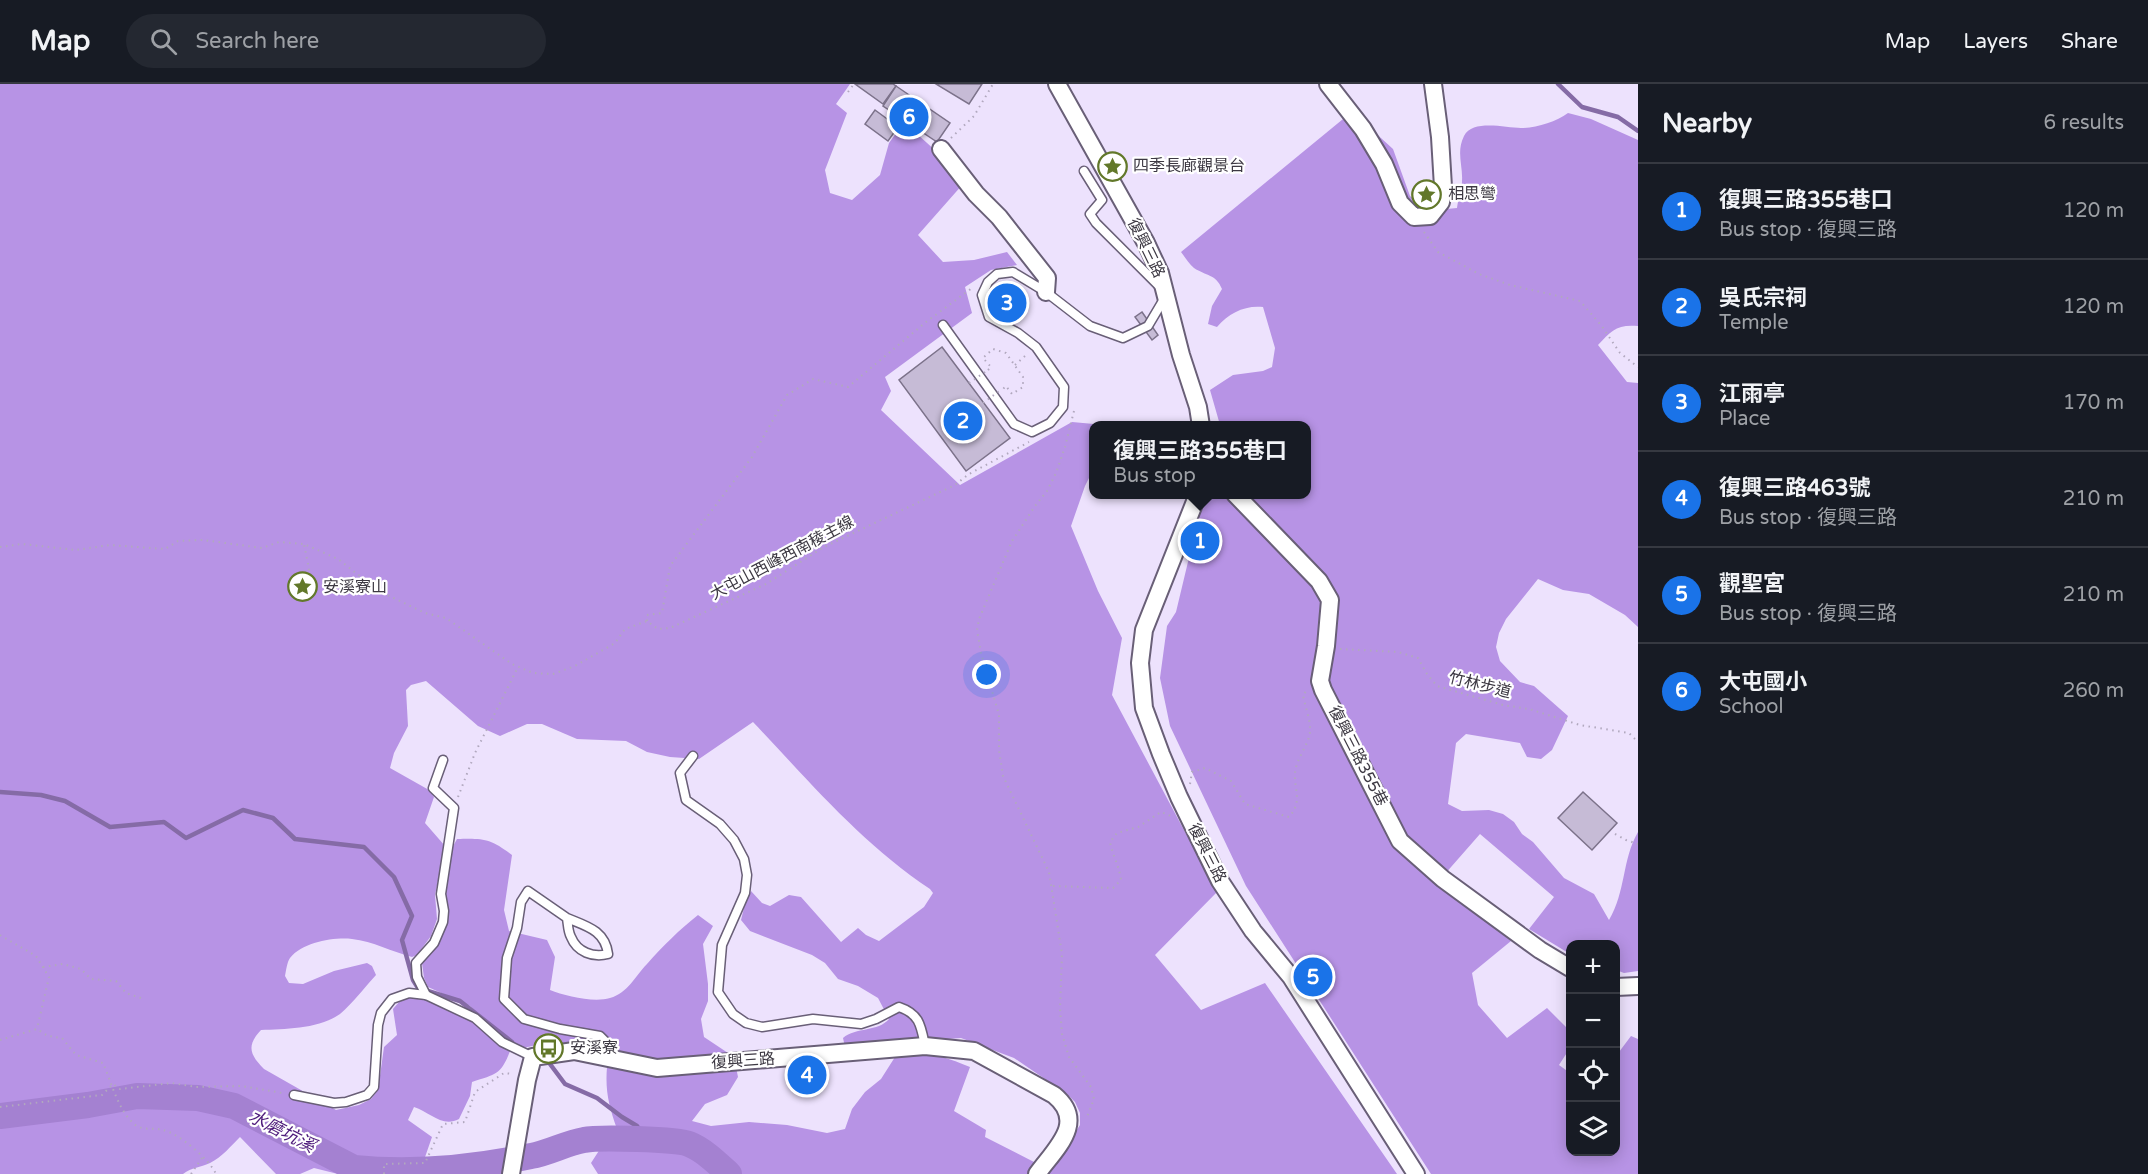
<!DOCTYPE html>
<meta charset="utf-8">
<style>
:root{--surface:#171b24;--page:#242831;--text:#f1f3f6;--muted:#9ea1a6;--line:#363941;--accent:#1a73e8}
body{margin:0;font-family:"Varela Round","Noto Sans TC",sans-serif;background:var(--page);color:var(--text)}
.controls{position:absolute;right:18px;bottom:18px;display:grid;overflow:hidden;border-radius:12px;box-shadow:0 3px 15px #0003}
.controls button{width:54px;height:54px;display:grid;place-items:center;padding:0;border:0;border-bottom:2px solid var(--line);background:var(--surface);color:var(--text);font:30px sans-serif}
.you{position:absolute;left:987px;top:591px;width:21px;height:21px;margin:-15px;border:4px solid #fff;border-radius:50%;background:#1a73e8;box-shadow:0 0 0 9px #1a73e833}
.badge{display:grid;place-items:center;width:39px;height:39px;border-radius:50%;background:var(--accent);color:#fff;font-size:20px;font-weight:700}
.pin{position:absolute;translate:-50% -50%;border:3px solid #fff;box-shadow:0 2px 6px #0006}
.popup{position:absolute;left:1089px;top:337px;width:222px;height:78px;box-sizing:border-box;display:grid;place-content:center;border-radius:12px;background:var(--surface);filter:drop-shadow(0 2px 4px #0005);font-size:20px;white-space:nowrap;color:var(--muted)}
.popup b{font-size:22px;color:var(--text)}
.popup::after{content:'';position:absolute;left:50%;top:100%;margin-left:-12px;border:12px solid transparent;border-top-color:var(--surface)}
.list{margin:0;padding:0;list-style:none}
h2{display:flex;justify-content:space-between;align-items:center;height:78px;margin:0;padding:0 24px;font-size:26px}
h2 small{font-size:20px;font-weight:400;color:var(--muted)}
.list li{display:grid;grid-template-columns:39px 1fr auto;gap:18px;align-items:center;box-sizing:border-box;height:96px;padding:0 24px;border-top:2px solid var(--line)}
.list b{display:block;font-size:22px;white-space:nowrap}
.list p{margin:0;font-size:20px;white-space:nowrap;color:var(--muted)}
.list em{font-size:20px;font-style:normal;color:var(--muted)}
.icon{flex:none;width:33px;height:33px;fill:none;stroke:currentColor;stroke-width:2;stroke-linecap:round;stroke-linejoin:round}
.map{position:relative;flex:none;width:1638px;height:1090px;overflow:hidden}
header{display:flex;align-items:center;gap:36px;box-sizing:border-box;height:84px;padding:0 30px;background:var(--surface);border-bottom:2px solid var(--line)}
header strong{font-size:28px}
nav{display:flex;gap:33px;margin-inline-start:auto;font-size:21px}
.search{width:420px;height:54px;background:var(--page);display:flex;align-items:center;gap:15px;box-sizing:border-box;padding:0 21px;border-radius:33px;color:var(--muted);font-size:22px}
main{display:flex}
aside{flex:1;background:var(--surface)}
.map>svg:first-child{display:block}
</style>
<header>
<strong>Map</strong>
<div class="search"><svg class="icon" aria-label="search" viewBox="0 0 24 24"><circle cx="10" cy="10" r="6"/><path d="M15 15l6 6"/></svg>Search here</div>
<nav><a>Map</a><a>Layers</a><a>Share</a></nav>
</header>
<main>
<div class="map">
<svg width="1638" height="1090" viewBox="0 0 1638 1090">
<rect width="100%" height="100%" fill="#ede2fd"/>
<!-- forest -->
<g fill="#b793e5">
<path d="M 0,0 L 850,0 L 836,20 L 847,29 L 825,86 L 830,109 L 852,116 L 880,91 L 889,59 L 904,38 L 938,69 L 963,100 L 918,151 L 943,178 L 974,176 L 1007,168 L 1017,181 L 991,186 L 965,203 L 972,229 L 885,293 L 891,307 L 881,326 L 960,401 L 1072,338 L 1094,340 L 1093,386 L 1085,402 L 1071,442 L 1098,507 L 1122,554 L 1112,611 L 1217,808 L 1155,871 L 1201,926 L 1265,899 L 1397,1090 L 1048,1090 L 1080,1041 L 1080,1029 L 1075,1018 L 1067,1010 L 1014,974 L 961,954 L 845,963 L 843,954 C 856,943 878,948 889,935 L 878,914 L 858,902 L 838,895 L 825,879 L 812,871 L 750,847 L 741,836 L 745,820 L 751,807 L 762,819 L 770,822 L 789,811 L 801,813 L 841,858 L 858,844 L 866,851 L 879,857 L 924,823 L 933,809 L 930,805 C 861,759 810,698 753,638 L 699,675 L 670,673 L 647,668 L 626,657 L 577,655 L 542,640 L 527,640 L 500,652 L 478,642 L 426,597 L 411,601 L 406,606 L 408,642 L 394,669 L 390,684 L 429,706 L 434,713 L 425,739 L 445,762 L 435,811 L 437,835 L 431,852 L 417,871 L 412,873 C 392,868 373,857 352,855 C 334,853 303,858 290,874 C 287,878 286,887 285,892 L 289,899 L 303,900 L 334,887 L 367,879 L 372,882 L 376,891 C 364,904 353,919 340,930 C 319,945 285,945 261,946 C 246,962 250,971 264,985 L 336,1026 L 359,1021 L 371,1015 L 378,1006 L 384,963 L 397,951 L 393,925 L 399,918 L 410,913 L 424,914 L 473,937 L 510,967 C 501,991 496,990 472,998 L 470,1012 L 459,1035 C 442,1044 430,1028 414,1023 L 408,1036 L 432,1053 L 424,1076 L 382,1076 L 377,1079 L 377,1083 L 383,1090 L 338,1090 L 314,1084 L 300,1090 L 276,1090 L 240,1053 C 231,1062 222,1073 210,1079 C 200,1084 192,1083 183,1090 L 0,1090 Z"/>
<path d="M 1354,26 L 1370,44 L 1393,65 L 1410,112 L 1418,118 L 1436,126 L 1457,124 C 1458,115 1462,106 1462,97 C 1463,81 1456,68 1464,52 C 1473,35 1505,44 1521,44 C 1536,44 1556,38 1568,29 L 1591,35 L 1638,56 L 1638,242 C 1617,240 1611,247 1598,261 L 1627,298 L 1638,299 L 1638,543 L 1625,531 L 1589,510 L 1563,506 L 1538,495 L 1506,535 L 1499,549 L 1496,563 L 1500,577 L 1520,598 L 1534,602 L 1568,632 L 1552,666 L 1541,675 L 1527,673 L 1520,659 L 1466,650 L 1456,659 L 1448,720 L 1462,727 L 1489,726 L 1503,730 L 1514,738 L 1522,750 L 1533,758 L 1564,794 L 1594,810 L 1609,836 C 1626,808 1622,775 1638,748 L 1638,887 L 1624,889 L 1616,886 L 1616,860 L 1570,860 L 1570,870 L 1529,845 L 1554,813 L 1480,750 L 1437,799 L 1511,857 L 1472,889 L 1478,921 L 1507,954 L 1547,924 L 1570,947 L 1570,964 L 1559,981 L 1570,989 L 1570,1068 L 1616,1068 L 1616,972 L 1631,952 L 1638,955 L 1638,1090 L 1431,1090 L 1246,802 L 1170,642 L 1160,594 L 1167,542 L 1176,528 L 1204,411 L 1306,410 L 1306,342 L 1220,341 L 1210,306 L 1233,291 L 1263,287 L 1272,283 L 1275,264 L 1263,223 C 1245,221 1229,229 1217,243 L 1208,240 L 1212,222 L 1222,205 C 1216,190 1206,192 1194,184 C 1189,180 1185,173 1181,168 Z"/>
<path d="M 457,755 C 484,754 491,755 512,771 L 504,826 L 509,847 L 547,856 L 555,873 L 550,906 C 565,912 594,919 610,914 C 628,909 635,892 647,880 C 663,862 679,846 698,831 L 713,842 L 703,860 L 708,900 L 708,917 L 701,935 L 704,953 L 734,973 L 738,993 L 727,1011 L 705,1020 L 692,1037 L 711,1042 L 749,1038 L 787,1041 L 827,1049 L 845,1045 L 852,1025 L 865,1008 L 881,995 L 895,973 C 929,968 938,970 970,983 L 954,1027 L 986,1046 L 985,1053 L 1034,1078 L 1035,1083 L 1030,1090 L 598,1090 L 591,1079 L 602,1062 L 617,1045 C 609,1022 605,1007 607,983 L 591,966 L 570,960 L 551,958 L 523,964 L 506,957 L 470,922 L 428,903 L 424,894 L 422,879 L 440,851 L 451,766 Z"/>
</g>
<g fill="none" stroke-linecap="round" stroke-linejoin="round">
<!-- stream -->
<g stroke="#856ba6" stroke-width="4.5">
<path d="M 1558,0 L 1582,23 L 1618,33 L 1638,47"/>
<path d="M 0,708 L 41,711 L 65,717 L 110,743 L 164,738 L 186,754 L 243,726 L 273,734 L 295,755 L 364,763 L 394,793 L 412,832 L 402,856 L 413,896 L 418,904 L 460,917 L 512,958"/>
<path d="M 550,980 L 565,1000 L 597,1014 L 622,1033 L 637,1042 L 648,1057"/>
</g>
<!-- river -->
<path stroke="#a481d1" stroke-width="26" d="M 0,1032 L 88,1021 L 137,1012 L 198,1014 L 234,1022 L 354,1084 C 412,1090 473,1084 531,1072 C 549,1069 566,1059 584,1056 C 598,1053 677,1055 689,1060 C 704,1066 717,1079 729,1090"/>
</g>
<!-- building -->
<g fill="#c6bbd6" stroke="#7c728a" stroke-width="1.5">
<path d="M 855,0 L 893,0 L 896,2 L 883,20 Z"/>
<path d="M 936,0 L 982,0 L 969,20 Z"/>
<path d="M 896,2 L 950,39 L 937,58 L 883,22 Z"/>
<path d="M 875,26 L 898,43 L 888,57 L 865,40 Z"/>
<circle cx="1007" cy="219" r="12"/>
<path d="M 1142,228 L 1158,251 L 1152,256 L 1135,233 Z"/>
<path d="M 942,263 L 1010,354 L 966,387 L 899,296 Z"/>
<path d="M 1583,708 L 1617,739 L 1592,766 L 1558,734 Z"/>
</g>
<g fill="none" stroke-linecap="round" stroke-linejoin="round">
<defs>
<g id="lane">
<path d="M 943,241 L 1014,340 L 1032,348 L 1050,339 L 1063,323 L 1064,303 L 1036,263 L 1018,249 L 989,233 L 982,211 L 988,198 L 997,190 L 1013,188 L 1046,208 L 1090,242 L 1123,254 L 1148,242 L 1167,210 L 1096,139 L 1090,130 L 1102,116 L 1084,87"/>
<path d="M 693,672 L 680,689 L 686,716 L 720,740 L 734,756 L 744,775 L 747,791 L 745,809 L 722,861 L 718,908 L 733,930 L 746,939 L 762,943 L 813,935 L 861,940 L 876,935 L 899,923 C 920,930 921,942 925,962"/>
<path d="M 567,834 C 586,842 605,846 608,870 C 593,874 577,868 571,853 C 568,848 568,840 567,834 L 528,807 L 521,818 L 517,844 L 507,874 L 504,915 L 524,935 L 560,945 L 600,952 L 610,962 L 609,975"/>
<path d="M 426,911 L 417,893 L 416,879 L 434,859 L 443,838 L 444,827 L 441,810 L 454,724 L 433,704 L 443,676"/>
<path d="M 294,1011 L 334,1019 L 346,1018 L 367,1011 L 374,1003 L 378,941 L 381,929 L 392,915 L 409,909 L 426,911 L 475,934 L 502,958 L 533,973"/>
</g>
<g id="street">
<path d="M 1057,0 L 1146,159 L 1160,189 L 1181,271 L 1198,323 L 1201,342"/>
<path d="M 1328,0 L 1363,45 L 1384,80 L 1400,119 L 1414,133 L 1430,132 L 1441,118 L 1443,103 L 1440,53 L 1433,0"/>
<path d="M 941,65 L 976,110 L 999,133 L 1047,194 L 1046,208"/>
<path d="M 1198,410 L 1144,546 L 1140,579 L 1144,624 L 1161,670 L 1179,713 L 1220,797 L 1253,847 L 1291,893 L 1416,1090"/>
<path d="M 1235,410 L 1319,497 L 1330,516 L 1326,562 L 1320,597 L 1323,606 L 1400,757 L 1443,795 L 1540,866 L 1570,884"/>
<path d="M 1616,903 L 1638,902"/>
<path d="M 511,1090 L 527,996 L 533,973 L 574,967 L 657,984 L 925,962 L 974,967 L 1054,1011 C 1087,1038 1056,1064 1037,1090"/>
</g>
</defs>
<!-- lane casing -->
<use href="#lane" stroke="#695f77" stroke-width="11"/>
<!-- street casing -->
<use href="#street" stroke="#695f77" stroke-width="20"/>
<!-- path -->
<g stroke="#b1a8be" stroke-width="2" stroke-dasharray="1.5 4.5" stroke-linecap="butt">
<path d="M 848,8 L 854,0"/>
<path d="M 951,54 L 974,32 L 993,0"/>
<path d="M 1424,148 L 1438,168 L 1479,190 L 1510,201 L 1580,217 L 1601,241 L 1620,269 L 1638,283"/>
<path d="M 1015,281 L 1026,271"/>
<path d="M 988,286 L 991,283 L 983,274 L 993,265 L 1006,269 L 1023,293 L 1023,303 L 1012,310 L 1006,302 L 1003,305"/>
<path d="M 1074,327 L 1065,363 L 1056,389 L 1047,407 L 1035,422 L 1012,457 L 979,535 L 977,546 L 981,569 L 999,631 L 999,666 L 1003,692 L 1049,788 L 1062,870 L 1060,925 L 1062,950 L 1069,973 L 1091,1003 L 1094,1015 L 1087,1033 L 1085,1033"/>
<path d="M 0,463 L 22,460 L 76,466 L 110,461 L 165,465 L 178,457 L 203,456 L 262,464 L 279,458 L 304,460 L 338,475 L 379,507 L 425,529 L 446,534 L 512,580 L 533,589 L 553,590 L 575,582 L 615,559 L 625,545 L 647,537 L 658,545 L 670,544 L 766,500 L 824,463 L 955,401 L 969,390 L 1029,358"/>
<path d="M 302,503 L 309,485 L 304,460"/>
<path d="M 647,537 L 647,531 L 662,529 L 670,482 L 752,373 L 787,311 L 813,295 L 848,303 L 926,238 L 972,204"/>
<path d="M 1340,565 L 1398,568 L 1418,574 L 1427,590 L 1437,602 L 1503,621 L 1529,625 L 1580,641 L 1629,649 L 1638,658"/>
<path d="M 1190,700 L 1192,688 L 1205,684 L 1231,697 L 1245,720 L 1289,733 C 1303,717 1294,707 1295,689 C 1296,675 1309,660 1310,648 C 1311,637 1305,622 1303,611 L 1307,606"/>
<path d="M 458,713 L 475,669 L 518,583"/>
<path d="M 1615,750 L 1626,756 L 1638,760"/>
<path d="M 1053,802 L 1113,804 L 1121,796 C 1119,781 1113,773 1110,758 L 1117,749 L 1138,743 L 1161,728 L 1171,732"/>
<path d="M 0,851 L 36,872 L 49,893 L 37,945"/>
<path d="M 43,883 L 63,880 L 81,885 L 91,895 L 116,897 L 126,909 L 144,915"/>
<path d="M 0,956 L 37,945 L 48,952 L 62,954 L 76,971 L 103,979 C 111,997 117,1023 132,1038 C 141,1048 152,1043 163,1046 C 180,1050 209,1075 216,1090"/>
<path d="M 0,1023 L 102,1011 L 113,1000 L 120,1005 L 172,999 L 196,1003 L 242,1002 L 282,1009"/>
<path d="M 191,1090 L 202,1074"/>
<path d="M 384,1090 L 384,1080 L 425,1079 L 443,1040 L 465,1038 L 475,1008 L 504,989 L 513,990"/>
</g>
<!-- lane -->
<use href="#lane" stroke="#fff" stroke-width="8"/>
<!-- street -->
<use href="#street" stroke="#fff" stroke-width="16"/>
<!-- path-bridge -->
<g stroke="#b1a8be" stroke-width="2" stroke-dasharray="1.5 4.5" stroke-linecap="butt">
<path d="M 969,299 L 988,286"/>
<path d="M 983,319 L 1002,305"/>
</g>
</g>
<!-- icons -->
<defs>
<symbol id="sight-ring" viewBox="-11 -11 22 22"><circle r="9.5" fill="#fff" stroke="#62782a" stroke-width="1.5"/><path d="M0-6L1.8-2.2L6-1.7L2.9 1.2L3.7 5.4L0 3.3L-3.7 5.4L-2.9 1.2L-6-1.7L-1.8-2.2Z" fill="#62782a"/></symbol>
<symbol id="bus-ring" viewBox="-11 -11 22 22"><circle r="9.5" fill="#fff" stroke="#62782a" stroke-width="1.5"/><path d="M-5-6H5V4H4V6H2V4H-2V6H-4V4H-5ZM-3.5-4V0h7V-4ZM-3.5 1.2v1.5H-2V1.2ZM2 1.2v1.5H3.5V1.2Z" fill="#62782a"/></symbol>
</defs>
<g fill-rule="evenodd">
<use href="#sight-ring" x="1096" y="66" width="33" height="33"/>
<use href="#sight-ring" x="1410" y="94" width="33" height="33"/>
<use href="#sight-ring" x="286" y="486" width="33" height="33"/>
<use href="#bus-ring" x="532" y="948" width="33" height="33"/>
</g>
<g text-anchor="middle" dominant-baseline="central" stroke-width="4.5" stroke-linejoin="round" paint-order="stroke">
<!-- poi labels -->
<g font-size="16" fill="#3d3943" stroke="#fff" text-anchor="start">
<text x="1133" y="82">四季長廊觀景台</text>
<text x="1448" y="110">相思彎</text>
<text x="323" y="503">安溪寮山</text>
<text x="570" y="964">安溪寮</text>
</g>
<!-- street labels -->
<g font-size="16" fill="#3d3943" stroke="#fff">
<text transform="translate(1146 164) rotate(64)">復興三路</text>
<text transform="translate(782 474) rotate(-28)">大屯山西峰西南稜主線</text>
<text transform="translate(1480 601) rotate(14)">竹林步道</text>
<text transform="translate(1358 672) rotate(63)">復興三路355巷</text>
<text transform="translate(1207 769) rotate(63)">復興三路</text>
<text transform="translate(743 977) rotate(-4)">復興三路</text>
</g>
<!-- water labels -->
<g font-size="18" font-style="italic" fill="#4e1b7b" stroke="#fff">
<text transform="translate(282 1047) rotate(27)">水磨坑溪</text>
</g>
</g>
</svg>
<div class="controls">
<button>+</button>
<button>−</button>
<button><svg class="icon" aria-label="locate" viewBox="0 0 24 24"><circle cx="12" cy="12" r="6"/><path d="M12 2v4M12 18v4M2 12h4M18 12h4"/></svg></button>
<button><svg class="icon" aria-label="layers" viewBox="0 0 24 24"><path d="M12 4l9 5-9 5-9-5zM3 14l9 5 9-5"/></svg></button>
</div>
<div class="you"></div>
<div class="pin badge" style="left:1200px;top:457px">1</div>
<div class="popup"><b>復興三路355巷口</b>Bus stop</div>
<div class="pin badge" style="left:963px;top:337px">2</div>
<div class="pin badge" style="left:1007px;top:219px">3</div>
<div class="pin badge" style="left:807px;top:991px">4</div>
<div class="pin badge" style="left:1313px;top:893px">5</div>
<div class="pin badge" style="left:909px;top:33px">6</div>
</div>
<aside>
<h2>Nearby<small>6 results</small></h2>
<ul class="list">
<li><span class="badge">1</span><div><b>復興三路355巷口</b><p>Bus stop · 復興三路</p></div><em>120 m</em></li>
<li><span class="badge">2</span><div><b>吳氏宗祠</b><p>Temple</p></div><em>120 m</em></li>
<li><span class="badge">3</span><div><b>江雨亭</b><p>Place</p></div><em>170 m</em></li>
<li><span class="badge">4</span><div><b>復興三路463號</b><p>Bus stop · 復興三路</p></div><em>210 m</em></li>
<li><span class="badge">5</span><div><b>觀聖宮</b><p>Bus stop · 復興三路</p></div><em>210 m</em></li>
<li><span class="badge">6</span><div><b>大屯國小</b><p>School</p></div><em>260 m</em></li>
</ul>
</aside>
</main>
